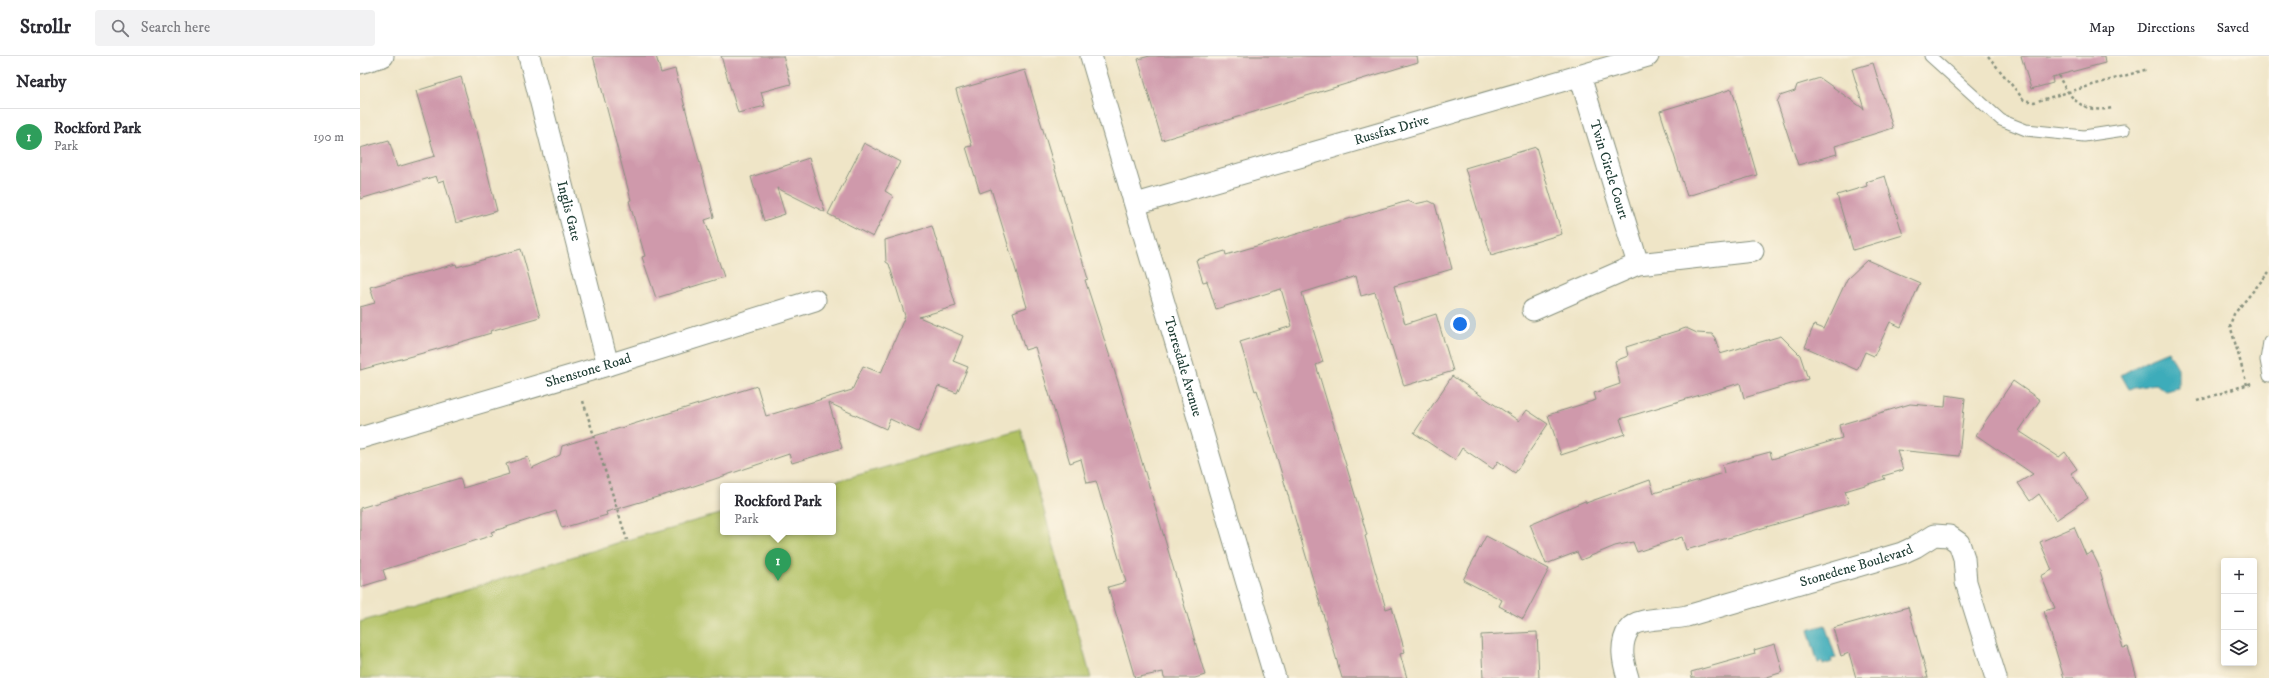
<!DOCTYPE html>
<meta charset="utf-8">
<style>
:root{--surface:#fff;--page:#f2f2f3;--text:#2b2b33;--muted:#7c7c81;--line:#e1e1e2;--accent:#b5179e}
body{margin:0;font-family:"IM FELL DW Pica",serif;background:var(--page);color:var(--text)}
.controls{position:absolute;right:12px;bottom:12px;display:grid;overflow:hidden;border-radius:4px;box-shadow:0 2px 6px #0003}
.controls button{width:36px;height:36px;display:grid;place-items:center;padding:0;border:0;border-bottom:1px solid var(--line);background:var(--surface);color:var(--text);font:20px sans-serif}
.you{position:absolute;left:1100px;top:268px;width:14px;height:14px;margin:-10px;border:3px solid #fff;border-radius:50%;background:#1a73e8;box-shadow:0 0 0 6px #1a73e833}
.badge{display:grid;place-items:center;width:26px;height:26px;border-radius:50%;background:var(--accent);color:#fff;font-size:13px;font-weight:700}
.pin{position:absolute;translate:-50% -33px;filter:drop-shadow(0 1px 2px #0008)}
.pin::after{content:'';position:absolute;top:21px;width:14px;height:12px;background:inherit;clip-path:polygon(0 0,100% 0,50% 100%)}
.popup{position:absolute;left:360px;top:427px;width:116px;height:52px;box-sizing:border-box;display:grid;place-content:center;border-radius:4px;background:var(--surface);filter:drop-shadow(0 1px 3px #0005);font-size:13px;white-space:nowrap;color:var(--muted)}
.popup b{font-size:15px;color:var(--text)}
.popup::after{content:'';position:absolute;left:50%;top:100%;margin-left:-8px;border:8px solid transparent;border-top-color:var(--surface)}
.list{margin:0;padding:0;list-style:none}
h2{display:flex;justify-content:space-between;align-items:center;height:52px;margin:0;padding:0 16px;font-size:17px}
h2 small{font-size:13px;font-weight:400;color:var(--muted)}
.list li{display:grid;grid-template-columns:26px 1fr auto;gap:12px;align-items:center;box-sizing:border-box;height:56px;padding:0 16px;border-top:1px solid var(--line)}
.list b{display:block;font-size:15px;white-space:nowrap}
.list p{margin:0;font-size:13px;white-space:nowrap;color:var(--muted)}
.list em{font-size:13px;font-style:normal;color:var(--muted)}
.icon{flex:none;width:22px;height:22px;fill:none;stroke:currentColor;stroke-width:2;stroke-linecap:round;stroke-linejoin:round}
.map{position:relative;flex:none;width:1909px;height:622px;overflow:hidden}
header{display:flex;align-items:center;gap:24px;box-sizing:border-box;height:56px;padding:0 20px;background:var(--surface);border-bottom:1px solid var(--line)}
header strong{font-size:19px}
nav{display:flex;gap:22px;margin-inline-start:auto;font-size:14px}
.search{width:280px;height:36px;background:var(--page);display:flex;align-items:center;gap:10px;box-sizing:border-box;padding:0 14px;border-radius:4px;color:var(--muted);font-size:15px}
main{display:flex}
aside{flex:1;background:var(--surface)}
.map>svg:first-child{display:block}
</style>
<header>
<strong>Strollr</strong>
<div class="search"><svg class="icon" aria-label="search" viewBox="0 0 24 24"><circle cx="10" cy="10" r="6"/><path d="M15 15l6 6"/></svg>Search here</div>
<nav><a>Map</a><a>Directions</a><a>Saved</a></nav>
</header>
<main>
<aside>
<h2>Nearby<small></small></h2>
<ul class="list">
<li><span class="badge" style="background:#2e9e5b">1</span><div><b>Rockford Park</b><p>Park</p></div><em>190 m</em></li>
</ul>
</aside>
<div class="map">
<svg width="1909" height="622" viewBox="0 0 1909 622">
<rect width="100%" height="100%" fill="#fcf5e5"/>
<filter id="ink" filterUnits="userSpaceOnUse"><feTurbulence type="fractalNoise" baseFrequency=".025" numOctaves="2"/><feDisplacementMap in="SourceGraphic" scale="8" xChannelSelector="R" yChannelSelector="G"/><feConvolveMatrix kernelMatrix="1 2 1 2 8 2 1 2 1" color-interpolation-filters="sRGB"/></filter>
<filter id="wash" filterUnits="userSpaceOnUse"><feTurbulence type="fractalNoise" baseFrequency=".012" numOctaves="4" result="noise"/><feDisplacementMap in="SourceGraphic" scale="16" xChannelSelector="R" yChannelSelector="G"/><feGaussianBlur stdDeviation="0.9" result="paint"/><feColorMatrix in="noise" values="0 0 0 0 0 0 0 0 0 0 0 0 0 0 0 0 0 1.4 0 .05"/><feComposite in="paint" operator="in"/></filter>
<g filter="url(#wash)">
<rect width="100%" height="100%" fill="#efe5c7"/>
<!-- green -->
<path fill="#b1c164" stroke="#687f4c" d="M 661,373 L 731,622 L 0,622 L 0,566 L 267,484 L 363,457 L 363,476 L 473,476 L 473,430 L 459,430 Z"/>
<!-- water -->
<g fill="#3dacba" stroke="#2e7477">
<path d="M 1808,295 L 1818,312 L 1818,332 L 1805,335 L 1796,328 L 1769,333 L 1761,319 L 1791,302 Z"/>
<path d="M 1465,569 L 1476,602 L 1471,603 L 1472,606 L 1463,609 L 1462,606 L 1458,607 L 1448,574 Z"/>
</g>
<g id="blocks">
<!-- building -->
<g fill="#cf99ab">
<path d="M 233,0 L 296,0 L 301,17 L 315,13 L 354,161 L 345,164 L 364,221 L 296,242 L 282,201 L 285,200 L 269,145 L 271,144 Z"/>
<path d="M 361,0 L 423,0 L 431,28 L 401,36 L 405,50 L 378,57 Z"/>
<path d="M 790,0 L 1057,0 L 1058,6 L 802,84 L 778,3 Z"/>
<path d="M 1661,0 L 1744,0 L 1745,7 L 1692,21 L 1693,27 L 1671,33 Z"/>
<path d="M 1513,7 L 1533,72 L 1475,90 L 1477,98 L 1438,109 L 1417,46 L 1420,40 L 1435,35 L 1437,29 L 1460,22 L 1504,53 L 1492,13 Z"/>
<path d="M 665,14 L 728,223 L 725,224 L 760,332 L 845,619 L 835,622 L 804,622 L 803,616 L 775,622 L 748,531 L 766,526 L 736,425 L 727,427 L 721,403 L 710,407 L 675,291 L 665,294 L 653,256 L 667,251 L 631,133 L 620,137 L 606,91 L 612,90 L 596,34 Z"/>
<path d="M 101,21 L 118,79 L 137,155 L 96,167 L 84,124 L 78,126 L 76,120 L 0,143 L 0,92 L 29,84 L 37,111 L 75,100 L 56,35 Z"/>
<path d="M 1372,33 L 1397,119 L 1327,140 L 1300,55 Z"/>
<path d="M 504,87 L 540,106 L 525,135 L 533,140 L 513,181 L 468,158 Z"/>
<path d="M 1176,91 L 1202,178 L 1131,199 L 1105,112 Z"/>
<path d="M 449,102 L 465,156 L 417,132 L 425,158 L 404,165 L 391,121 Z"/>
<path d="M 1525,120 L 1543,179 L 1493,194 L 1477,139 L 1507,130 L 1506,126 Z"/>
<path d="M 1048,145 L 1055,148 L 1069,145 L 1075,148 L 1092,213 L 1034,230 L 1045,268 L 1076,258 L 1093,315 L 1044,330 L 1015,236 L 1001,240 L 996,220 L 942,237 L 963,306 L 956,309 L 1007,479 L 1005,480 L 1026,553 L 1032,551 L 1045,596 L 1040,598 L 1047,622 L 982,622 L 897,334 L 895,335 L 880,286 L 932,270 L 921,233 L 856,253 L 847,225 L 843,226 L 836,204 L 865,195 L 866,199 Z"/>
<path d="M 572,170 L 596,250 L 559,261 L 603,280 L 593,305 L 608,311 L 597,337 L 578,330 L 558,376 L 530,363 L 526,373 L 469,347 L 482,392 L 432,407 L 429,398 L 328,432 L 246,456 L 247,459 L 202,472 L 196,455 L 131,476 L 133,479 L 23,514 L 26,523 L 0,531 L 0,452 L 100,422 L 103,432 L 149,418 L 146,408 L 168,401 L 172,412 L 200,399 L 202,390 L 397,330 L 406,360 L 492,334 L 503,310 L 521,317 L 545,260 L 529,208 L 526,206 L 525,184 Z"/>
<path d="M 161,193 L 180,261 L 130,275 L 131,277 L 74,294 L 0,314 L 0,251 L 15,247 L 10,231 L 96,208 L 97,211 Z"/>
<path d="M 1507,204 L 1560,227 L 1541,271 L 1530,266 L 1514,300 L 1505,296 L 1497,314 L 1445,291 L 1454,269 L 1464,273 L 1487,223 Z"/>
<path d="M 1326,272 L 1337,277 L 1352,278 L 1355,282 L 1360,298 L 1421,280 L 1440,299 L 1448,323 L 1384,342 L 1380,327 L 1260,363 L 1265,378 L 1201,399 L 1188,359 L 1236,344 L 1234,337 L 1260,328 L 1255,305 L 1268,300 L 1266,291 Z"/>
<path d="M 1092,320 L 1159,365 L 1167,354 L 1188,368 L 1155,417 L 1138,405 L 1133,413 L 1102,392 L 1095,404 L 1054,377 Z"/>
<path d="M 1653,325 L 1680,344 L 1659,375 L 1699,401 L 1705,396 L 1717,413 L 1711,417 L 1728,442 L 1696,464 L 1679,438 L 1670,445 L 1658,427 L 1673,418 L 1616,379 Z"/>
<path d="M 1586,339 L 1605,342 L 1599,400 L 1537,394 L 1543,414 L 1523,420 L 1525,423 L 1485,435 L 1489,447 L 1326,494 L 1322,481 L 1277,496 L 1273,486 L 1255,490 L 1221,504 L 1217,496 L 1186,508 L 1170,468 L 1225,445 L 1226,447 L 1290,424 L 1294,437 L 1364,417 L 1362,409 L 1410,396 L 1412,403 L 1482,382 L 1479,369 L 1550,348 L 1585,351 Z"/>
<path d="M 1714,471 L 1726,499 L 1732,496 L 1738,508 L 1763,592 L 1768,591 L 1777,622 L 1704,622 L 1684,555 L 1695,552 L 1681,520 L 1692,514 L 1680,486 Z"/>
<path d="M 1126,480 L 1189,513 L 1163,563 L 1139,550 L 1142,544 L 1103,524 Z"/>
<path d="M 1548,551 L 1568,622 L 1496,622 L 1489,597 L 1481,600 L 1473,572 Z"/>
<path d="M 1177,576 L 1179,622 L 1123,622 L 1121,579 Z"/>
<path d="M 1415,588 L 1423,616 L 1404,622 L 1332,622 L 1331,616 L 1395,598 L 1394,594 Z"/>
</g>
</g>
</g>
<g filter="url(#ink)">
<use href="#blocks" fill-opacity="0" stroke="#87917e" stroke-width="1"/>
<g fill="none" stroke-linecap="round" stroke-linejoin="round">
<defs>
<g id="lane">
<path d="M 1570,0 L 1641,64 L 1666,74 L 1724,80 L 1764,74"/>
<path d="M 1909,286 L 1906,304 L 1909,320"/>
</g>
<g id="street">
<path id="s1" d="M 169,0 L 248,309"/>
<path id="s2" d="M 731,0 L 915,622"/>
<path d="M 0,7 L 23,0"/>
<path id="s3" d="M 1220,20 L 1278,208"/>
<path id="s4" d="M 776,148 L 1288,0"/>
<path d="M 1173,254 L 1278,208 L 1393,195"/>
<path id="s5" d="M 0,382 L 248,309 L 455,244"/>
<path id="s6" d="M 1268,622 C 1263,606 1259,588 1269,573 C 1278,560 1312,564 1327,560 C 1399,539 1471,518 1542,497 L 1555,491 L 1574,479 L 1589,480 L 1599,487 L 1604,502 L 1606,526 L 1636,622"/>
</g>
</defs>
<!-- lane casing -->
<use href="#lane" stroke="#87917e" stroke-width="13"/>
<!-- street casing -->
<use href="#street" stroke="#87917e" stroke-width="23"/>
<!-- path -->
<g stroke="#87917e" stroke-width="2.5" stroke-dasharray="3 3" stroke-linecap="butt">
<path d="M 1628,0 L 1664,44 L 1674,46 L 1788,13"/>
<path d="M 1698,19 C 1711,44 1722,58 1753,52"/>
<path d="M 1887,329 L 1870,269 L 1874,258 L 1909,216"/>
<path d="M 223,345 L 267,484"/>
<path d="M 1837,345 L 1892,327"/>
</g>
<!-- lane -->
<use href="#lane" stroke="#fff" stroke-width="11"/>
<!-- street -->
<use href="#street" stroke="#fff" stroke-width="21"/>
</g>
</g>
<g text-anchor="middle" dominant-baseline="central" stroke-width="4" stroke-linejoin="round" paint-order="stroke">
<!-- street labels -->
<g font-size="14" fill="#1f3d34" stroke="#fcf5e5">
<text stroke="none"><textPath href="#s4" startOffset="266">Russfax Drive</textPath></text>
<text stroke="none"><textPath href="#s3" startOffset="98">Twin Circle Court</textPath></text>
<text stroke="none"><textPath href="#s1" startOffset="160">Inglis Gate</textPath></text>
<text stroke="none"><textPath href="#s2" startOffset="324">Torresdale Avenue</textPath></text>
<text stroke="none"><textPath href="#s5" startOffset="238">Shenstone Road</textPath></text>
<text stroke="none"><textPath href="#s6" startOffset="288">Stonedene Boulevard</textPath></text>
</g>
</g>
</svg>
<div class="controls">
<button>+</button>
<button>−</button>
<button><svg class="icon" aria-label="layers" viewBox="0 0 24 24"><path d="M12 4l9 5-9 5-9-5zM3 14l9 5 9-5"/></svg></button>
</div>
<div class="you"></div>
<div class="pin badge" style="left:418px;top:525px;background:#2e9e5b">1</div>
<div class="popup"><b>Rockford Park</b>Park</div>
</div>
</main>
